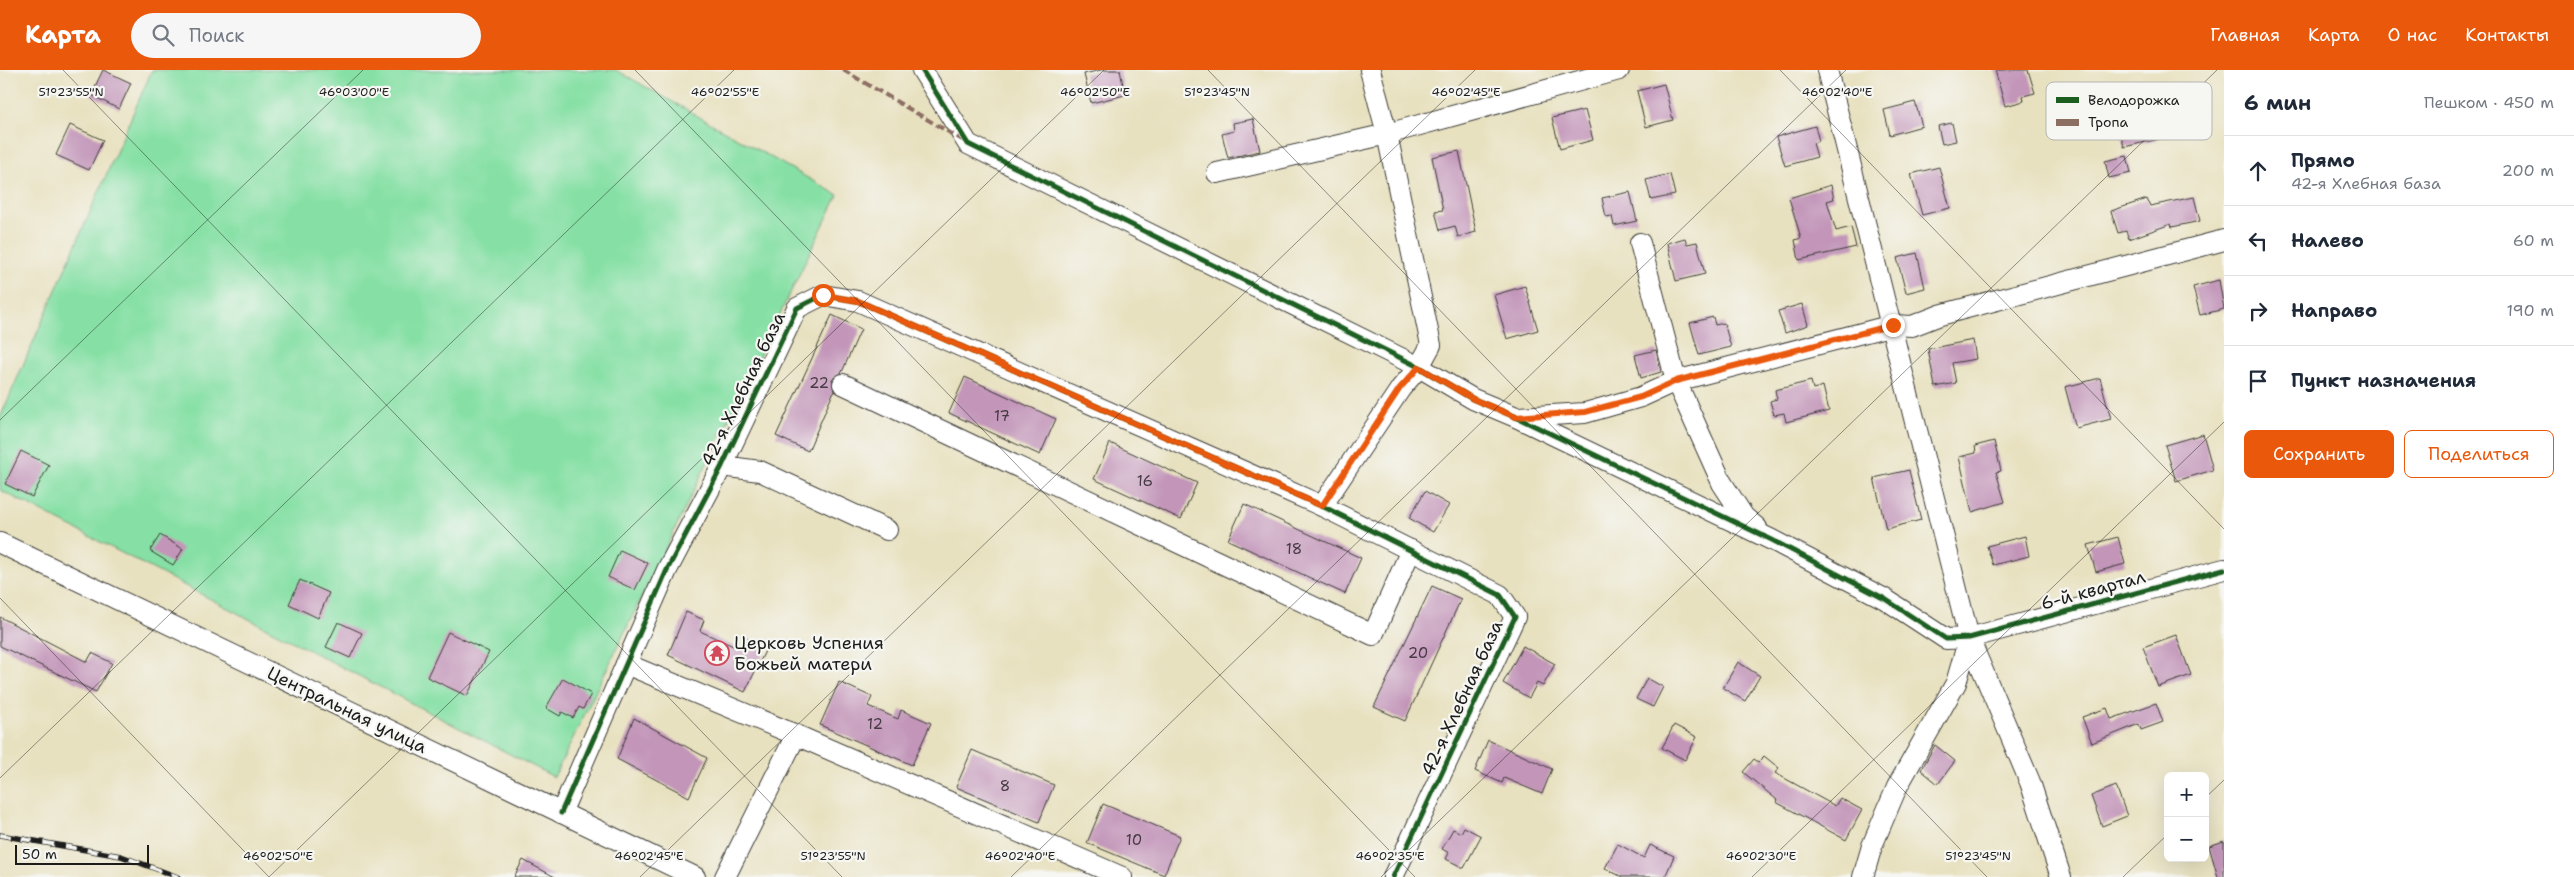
<!DOCTYPE html>
<html lang="ru">
<meta charset="utf-8">
<style>
:root{--surface:#fff;--page:#f6f6f7;--text:#1f2937;--muted:#747a83;--line:#e0e1e3;--accent:#ea580c}
body{margin:0;font-family:"Shantell Sans",sans-serif;background:var(--page);color:var(--text)}
.controls{position:absolute;right:15px;bottom:15px;display:grid;overflow:hidden;border-radius:8px;box-shadow:0 5px 20px #0002}
.controls button{width:45px;height:45px;display:grid;place-items:center;padding:0;border:0;border-bottom:1px solid var(--line);background:var(--surface);color:var(--text);font:25px sans-serif}
.scale{position:absolute;left:15px;bottom:12px;width:134px;box-sizing:border-box;padding-left:5px;border:2px solid #1c1c1c;border-top:0;font-size:14px;line-height:18px;white-space:nowrap;color:#1c1c1c;-webkit-text-stroke:4px #f6f6f2;paint-order:stroke}
.stop{position:absolute;width:15px;height:15px;margin:-11px;border:4px solid #ea580c;border-radius:50%;background:#fff}
.stop.end{background:#ea580c;border-color:#fff;box-shadow:0 1px 5px #0008}
.list{margin:0;padding:0;list-style:none}
h2{display:flex;justify-content:space-between;align-items:center;height:65px;margin:0;padding:0 20px;font-size:21px}
h2 small{font-size:16px;font-weight:400;color:var(--muted)}
.list li{display:grid;grid-template-columns:32px 1fr auto;gap:15px;align-items:center;box-sizing:border-box;height:70px;padding:0 20px;border-top:1px solid var(--line)}
.list b{display:block;font-size:19px;white-space:nowrap}
.list p{margin:0;font-size:16px;white-space:nowrap;color:var(--muted)}
.list em{font-size:16px;font-style:normal;color:var(--muted)}
.actions{display:flex;gap:10px;padding:15px 20px}
.actions a{flex:1;padding:11px 0;border:1px solid var(--accent);border-radius:8px;text-align:center;font-size:18px;color:var(--accent)}
.actions .main{background:var(--accent);color:#fff}
.icon{flex:none;width:28px;height:28px;fill:none;stroke:currentColor;stroke-width:2;stroke-linecap:round;stroke-linejoin:round}
.map{position:relative;flex:none;width:2224px;height:807px;overflow:hidden}
header{display:flex;align-items:center;gap:30px;box-sizing:border-box;height:70px;padding:0 25px;background:var(--accent);color:#fff}
header strong{font-size:24px}
nav{display:flex;gap:28px;margin-inline-start:auto;font-size:18px}
.search{width:350px;height:45px;background:var(--page);display:flex;align-items:center;gap:12px;box-sizing:border-box;padding:0 18px;border-radius:28px;color:var(--muted);font-size:19px}
main{display:flex}
aside{flex:1;background:var(--surface)}
.map>svg:first-child{display:block}
</style>
<header>
<strong>Карта</strong>
<div class="search"><svg class="icon" aria-label="search" viewBox="0 0 24 24"><circle cx="10" cy="10" r="6"/><path d="M15 15l6 6"/></svg>Поиск</div>
<nav><a>Главная</a><a>Карта</a><a>О нас</a><a>Контакты</a></nav>
</header>
<main>
<div class="map">
<svg width="2224" height="807" viewBox="0 0 2224 807">
<rect width="100%" height="100%" fill="#f6f6f2"/>
<filter id="ink" filterUnits="userSpaceOnUse"><feTurbulence type="fractalNoise" baseFrequency=".02" numOctaves="2"/><feDisplacementMap in="SourceGraphic" scale="10" xChannelSelector="R" yChannelSelector="G"/><feConvolveMatrix kernelMatrix="1 2 1 2 8 2 1 2 1" color-interpolation-filters="sRGB"/></filter>
<filter id="wash" filterUnits="userSpaceOnUse"><feTurbulence type="fractalNoise" baseFrequency=".0096" numOctaves="4" result="noise"/><feDisplacementMap in="SourceGraphic" scale="20" xChannelSelector="R" yChannelSelector="G"/><feGaussianBlur stdDeviation="1.12" result="paint"/><feColorMatrix in="noise" values="0 0 0 0 0 0 0 0 0 0 0 0 0 0 0 0 0 1.4 0 .05"/><feComposite in="paint" operator="in"/></filter>
<g filter="url(#wash)">
<rect width="100%" height="100%" fill="#e8e1c0"/>
<!-- green -->
<path fill="#86e0a5" stroke="#517e60" d="M 152,0 L 616,0 L 838,125 L 554,707 L 0,420 L 0,348 Z"/>
<g id="blocks">
<!-- building -->
<g fill="#c295b9">
<path d="M 103,0 L 131,13 L 119,39 L 91,25 Z"/>
<path d="M 1101,0 L 1120,0 L 1125,25 L 1091,33 L 1084,4 Z"/>
<path d="M 1995,0 L 2028,0 L 2035,23 L 2023,26 L 2024,31 L 2005,36 Z"/>
<path d="M 1664,14 L 1673,50 L 1646,57 L 1637,21 Z"/>
<path d="M 1915,32 L 1922,56 L 1890,65 L 1884,40 Z"/>
<path d="M 2151,32 L 2159,69 L 2124,77 L 2115,40 Z"/>
<path d="M 1585,40 L 1593,70 L 1560,79 L 1552,48 Z"/>
<path d="M 1253,49 L 1260,81 L 1228,88 L 1222,64 L 1234,61 L 1233,53 Z"/>
<path d="M 1952,53 L 1956,71 L 1942,74 L 1938,56 Z"/>
<path d="M 70,55 L 103,70 L 89,100 L 56,85 Z"/>
<path d="M 1815,56 L 1819,71 L 1813,73 L 1817,87 L 1785,96 L 1776,67 Z"/>
<path d="M 1459,81 L 1476,162 L 1458,167 L 1455,156 L 1440,160 L 1435,141 L 1443,140 L 1432,87 Z"/>
<path d="M 2127,86 L 2131,103 L 2109,108 L 2105,91 Z"/>
<path d="M 1939,97 L 1950,138 L 1922,145 L 1911,104 Z"/>
<path d="M 1670,104 L 1675,125 L 1651,130 L 1646,110 Z"/>
<path d="M 1831,115 L 1834,129 L 1827,131 L 1836,161 L 1851,157 L 1856,177 L 1799,190 L 1795,170 L 1801,168 L 1789,128 Z"/>
<path d="M 1630,122 L 1637,151 L 1614,156 L 1612,146 L 1606,147 L 1602,128 Z"/>
<path d="M 2194,127 L 2200,151 L 2172,157 L 2171,154 L 2129,169 L 2126,161 L 2118,163 L 2111,141 L 2147,129 L 2150,136 Z"/>
<path d="M 1685,168 L 1687,174 L 1697,172 L 1705,204 L 1676,211 L 1667,173 Z"/>
<path d="M 1917,183 L 1925,218 L 1906,223 L 1897,188 Z"/>
<path d="M 2219,210 L 2224,239 L 2200,245 L 2193,217 Z"/>
<path d="M 1525,216 L 1538,260 L 1507,269 L 1494,225 Z"/>
<path d="M 1802,234 L 1808,255 L 1785,263 L 1778,241 Z"/>
<path d="M 832,245 L 861,259 L 842,302 L 832,309 L 834,321 L 808,381 L 776,366 Z"/>
<path d="M 1713,247 L 1715,255 L 1724,253 L 1731,277 L 1699,285 L 1690,253 Z"/>
<path d="M 1973,270 L 1976,289 L 1952,293 L 1956,313 L 1935,317 L 1928,279 Z"/>
<path d="M 1656,280 L 1661,302 L 1641,308 L 1635,285 Z"/>
<path d="M 965,307 L 1056,349 L 1040,385 L 949,343 Z"/>
<path d="M 2100,308 L 2111,349 L 2076,358 L 2065,317 Z"/>
<path d="M 1811,311 L 1813,319 L 1823,316 L 1829,341 L 1786,352 L 1784,343 L 1774,345 L 1770,331 L 1777,329 L 1775,320 Z"/>
<path d="M 2203,364 L 2213,400 L 2176,411 L 2165,375 Z"/>
<path d="M 1994,371 L 2001,401 L 1996,402 L 2005,432 L 1972,442 L 1959,387 L 1976,383 L 1975,376 Z"/>
<path d="M 1110,373 L 1197,413 L 1181,449 L 1094,409 Z"/>
<path d="M 21,381 L 49,395 L 32,427 L 5,414 Z"/>
<path d="M 1909,400 L 1921,450 L 1886,459 L 1874,408 Z"/>
<path d="M 1425,421 L 1449,435 L 1433,462 L 1409,448 Z"/>
<path d="M 1244,434 L 1361,488 L 1345,524 L 1228,470 Z"/>
<path d="M 160,465 L 183,479 L 173,495 L 150,481 Z"/>
<path d="M 2025,466 L 2029,486 L 1993,495 L 1987,476 Z"/>
<path d="M 2118,467 L 2125,494 L 2096,502 L 2088,475 Z"/>
<path d="M 620,480 L 648,493 L 635,520 L 608,507 Z"/>
<path d="M 300,510 L 329,523 L 318,548 L 289,534 Z"/>
<path d="M 1432,516 L 1461,529 L 1405,651 L 1374,637 Z"/>
<path d="M 686,542 L 704,550 L 700,561 L 742,580 L 747,569 L 767,577 L 745,622 L 668,585 Z"/>
<path d="M 0,547 L 87,592 L 92,583 L 112,593 L 96,622 L 0,576 Z"/>
<path d="M 338,552 L 362,563 L 350,588 L 326,577 Z"/>
<path d="M 448,562 L 489,582 L 467,626 L 427,607 Z"/>
<path d="M 2176,565 L 2191,605 L 2158,617 L 2143,577 Z"/>
<path d="M 1523,576 L 1555,594 L 1543,616 L 1537,613 L 1529,628 L 1503,613 Z"/>
<path d="M 1738,592 L 1760,606 L 1745,631 L 1723,618 Z"/>
<path d="M 563,608 L 591,624 L 583,639 L 579,637 L 573,648 L 562,642 L 560,646 L 546,638 Z"/>
<path d="M 1647,608 L 1663,617 L 1653,637 L 1636,629 Z"/>
<path d="M 839,612 L 872,627 L 868,636 L 898,649 L 901,640 L 931,653 L 912,695 L 820,655 Z"/>
<path d="M 2156,633 L 2163,652 L 2141,660 L 2139,654 L 2092,673 L 2082,647 L 2107,638 L 2111,649 Z"/>
<path d="M 634,648 L 707,688 L 689,727 L 617,689 Z"/>
<path d="M 1674,655 L 1697,667 L 1685,690 L 1662,678 Z"/>
<path d="M 1488,670 L 1552,699 L 1542,724 L 1504,708 L 1502,713 L 1475,701 Z"/>
<path d="M 1935,675 L 1955,691 L 1938,714 L 1921,700 Z"/>
<path d="M 972,680 L 1054,715 L 1039,752 L 956,717 Z"/>
<path d="M 1764,686 L 1779,698 L 1775,703 L 1835,736 L 1840,728 L 1862,740 L 1846,770 L 1776,732 L 1777,730 L 1743,702 L 1754,689 L 1758,692 Z"/>
<path d="M 2116,716 L 2127,746 L 2102,756 L 2091,726 Z"/>
<path d="M 1103,734 L 1180,766 L 1164,805 L 1087,773 Z"/>
<path d="M 1464,757 L 1481,766 L 1464,798 L 1446,789 L 1449,783 L 1442,779 L 1453,759 L 1461,763 Z"/>
<path d="M 2224,771 L 2224,807 L 2218,807 L 2209,776 Z"/>
<path d="M 1618,774 L 1644,788 L 1650,775 L 1674,786 L 1665,807 L 1622,807 L 1605,798 Z"/>
<path d="M 523,790 L 555,807 L 514,807 Z"/>
</g>
</g>
</g>
<g filter="url(#ink)">
<use href="#blocks" fill-opacity="0" stroke="#3b3a35" stroke-width="1"/>
<g fill="none" stroke-linecap="round" stroke-linejoin="round">
<defs>
<g id="street">
<path d="M 922,0 L 968,74 L 1419,297 L 1473,329 L 1516,347 L 1772,470 L 1885,529 L 1946,569 L 1969,568 L 2224,499"/>
<path d="M 1827,0 L 1969,568 L 2030,712 L 2061,807"/>
<path d="M 1217,103 L 1387,64 L 1619,0"/>
<path d="M 1640,173 L 1676,311 L 1722,413 L 1744,447 L 1757,458"/>
<path d="M 843,314 L 1373,565 L 1411,480"/>
<path d="M 1518,347 L 1585,343 L 1641,327 L 1676,311 L 1893,255 L 1912,256 L 1940,245 L 2224,170"/>
<path d="M 722,396 L 760,401 L 887,460"/>
<path d="M 1322,436 L 1401,318 L 1419,297 L 1431,275 L 1387,64 L 1370,0"/>
<path d="M 0,473 L 695,807"/>
<path d="M 626,594 L 796,665 L 1122,807"/>
<path d="M 561,743 L 667,500 L 722,396 L 797,238 L 823,225 L 858,231 L 1322,436 L 1500,525 L 1515,547 L 1393,807"/>
<path d="M 725,807 L 796,665"/>
<path d="M 1863,807 L 1872,776 L 1897,717 L 1956,613 L 1969,568"/>
</g>
</defs>
<!-- street casing -->
<use href="#street" stroke="#3b3a35" stroke-width="22"/>
<!-- street -->
<use href="#street" stroke="#fff" stroke-width="20"/>
<defs>
<path id="rail" d="M 0,765 L 121,786 L 178,807"/>
</defs>
<!-- rail casing -->
<use href="#rail" stroke="#1c1c1c" stroke-width="5.5"/>
<!-- rail -->
<use href="#rail" stroke="#f6f6f2" stroke-width="4" stroke-dasharray="11" stroke-linecap="butt"/>
<!-- quiet -->
<path stroke="#8d6e63" stroke-width="4" stroke-dasharray="8 4" stroke-linecap="butt" d="M 843,0 L 964,71"/>
<defs>
<g id="cycleway">
<path d="M 922,0 L 968,74 L 1419,297 L 1473,329 L 1516,347 L 1772,470 L 1885,529 L 1946,569 L 1969,568 L 2224,499"/>
<path d="M 561,743 L 667,500 L 722,396 L 797,238 L 823,225 L 858,231 L 1322,436 L 1500,525 L 1515,547 L 1393,807"/>
</g>
</defs>
<!-- cycleway casing -->
<use href="#cycleway" stroke="#f6f6f2" stroke-width="8"/>
<!-- cycleway -->
<use href="#cycleway" stroke="#1b5e20" stroke-width="5"/>
</g>
</g>
<g fill="none" stroke-linecap="round" stroke-linejoin="round" filter="url(#ink)">
<!-- route -->
<path stroke="#ea580c" stroke-width="6" d="M 823,225 L 858,231 L 1322,436 L 1400,318 L 1419,297 L 1473,329 L 1516,347 L 1585,342 L 1641,327 L 1676,311 L 1893,255"/>
</g>
<!-- ticks -->
<path fill="none" stroke="#1c1c1c" stroke-width="1" stroke-opacity="0.45" d="M 63,0 L 842,807M 635,0 L 1415,807M 1208,0 L 1987,807M 1780,0 L 2224,459M 0,350 L 363,0M 0,528 L 269,807M 0,708 L 734,0M 2205,728 L 2224,710M 269,807 L 1104,0M 640,807 L 1475,0M 1011,807 L 1846,0M 1381,807 L 2217,0M 1752,807 L 2224,352M 2123,807 L 2168,764"/>
<!-- icons -->
<defs>
<symbol id="temple-ring" viewBox="-11 -11 22 22"><circle r="9.5" fill="#f6f6f2" stroke="#d1495b" stroke-width="1.5"/><path d="M0-6L5-2H3V0L6.5 2.5H4V6H1.5V3h-3V6H-4V2.5H-6.5L-3 0V-2H-5Z" fill="#d1495b"/></symbol>
</defs>
<g fill-rule="evenodd">
<use href="#temple-ring" x="703" y="569" width="28" height="28"/>
</g>
<g text-anchor="middle" dominant-baseline="central" stroke-width="4.5" stroke-linejoin="round" paint-order="stroke">
<!-- number labels -->
<g font-size="15" fill="#463a43">
<text x="819" y="313">22</text>
<text x="1002" y="346">17</text>
<text x="1145" y="411">16</text>
<text x="1294" y="479">18</text>
<text x="1418" y="583">20</text>
<text x="875" y="654">12</text>
<text x="1005" y="716">8</text>
<text x="1134" y="770">10</text>
</g>
<!-- street labels -->
<g font-size="18" fill="#1c1c1c" stroke="#f6f6f2">
<text transform="translate(743 319) rotate(-64)">42-я Хлебная база</text>
<text transform="translate(2093 520) rotate(-15)">6-й квартал</text>
<text transform="translate(1462 628) rotate(-65)">42-я Хлебная база</text>
<text transform="translate(347 640) rotate(26)">Центральная улица</text>
</g>
<!-- poi labels -->
<g font-size="18" fill="#1c1c1c" stroke="#f6f6f2" text-anchor="start">
<text x="734" y="573">Церковь Успения<tspan x="734" dy="21">Божьей матери</tspan></text>
</g>
</g>
<!-- legend -->
<rect x="2046" y="12" width="166" height="58" rx="8" fill="#f6f6f2" stroke="#b5b5b2" stroke-width="1"/>
<rect x="2056" y="27" width="23" height="6" fill="#1b5e20"/>
<rect x="2056" y="49" width="23" height="7" fill="#8d6e63"/>
<g font-size="14" fill="#1c1c1c">
<text x="2088" y="35">Велодорожка</text>
<text x="2088" y="57">Тропа</text>
</g>
<g font-size="12" text-anchor="middle" fill="#1c1c1c" stroke="#f6f6f2" stroke-width="4.5" stroke-linejoin="round" paint-order="stroke">
<text x="354" y="26">46°03'00"E</text>
<text x="725" y="26">46°02'55"E</text>
<text x="1095" y="26">46°02'50"E</text>
<text x="1466" y="26">46°02'45"E</text>
<text x="1837" y="26">46°02'40"E</text>
<text x="71" y="26">51°23'55"N</text>
<text x="1217" y="26">51°23'45"N</text>
<text x="833" y="790">51°23'55"N</text>
<text x="1978" y="790">51°23'45"N</text>
<text x="278" y="790">46°02'50"E</text>
<text x="649" y="790">46°02'45"E</text>
<text x="1020" y="790">46°02'40"E</text>
<text x="1390" y="790">46°02'35"E</text>
<text x="1761" y="790">46°02'30"E</text>
</g>
</svg>
<div class="controls">
<button>+</button>
<button>−</button>
</div>
<div class="scale">50 m</div>
<div class="stop" style="left:823px;top:225px"></div>
<div class="stop end" style="left:1893px;top:255px"></div>
</div>
<aside>
<h2>6 мин<small>Пешком · 450 m</small></h2>
<ul class="list">
<li><svg class="icon" aria-label="ahead" viewBox="0 0 24 24"><path d="M12 20V5M6 11l6-6 6 6"/></svg><div><b>Прямо</b><p>42-я Хлебная база</p></div><em>200 m</em></li>
<li><svg class="icon" aria-label="left" viewBox="0 0 24 24"><path d="M17 20v-9H6M10 6l-5 5 5 5"/></svg><div><b>Налево</b></div><em>60 m</em></li>
<li><svg class="icon" aria-label="right" viewBox="0 0 24 24"><path d="M7 20v-9h11M14 6l5 5-5 5"/></svg><div><b>Направо</b></div><em>190 m</em></li>
<li><svg class="icon" aria-label="arrive" viewBox="0 0 24 24"><path d="M6 21V4h12l-3 4 3 4H6"/></svg><div><b>Пункт назначения</b></div></li>
</ul>
<div class="actions"><a class="main">Сохранить</a><a>Поделиться</a></div>
</aside>
</main>
